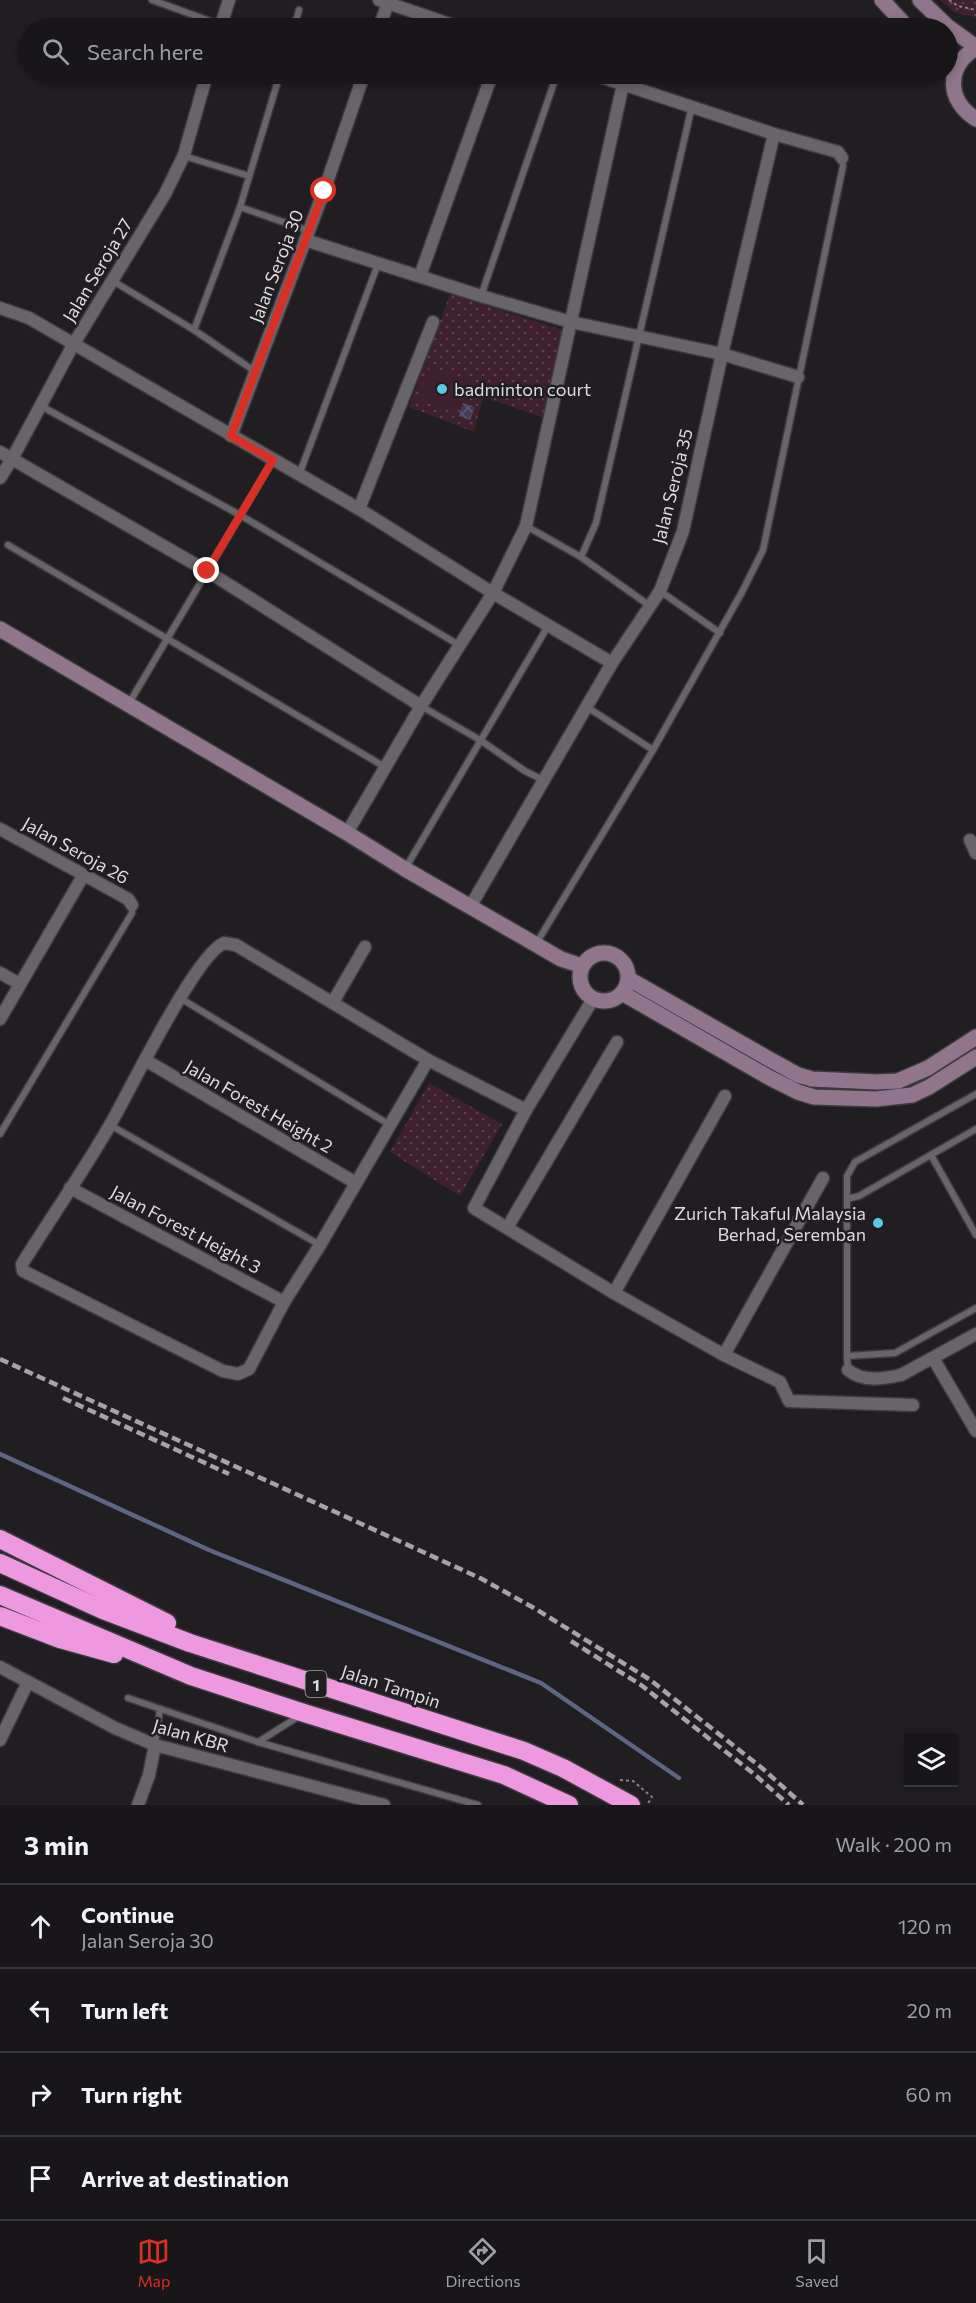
<!DOCTYPE html>
<meta charset="utf-8">
<style>
:root{--surface:#181619;--page:#211f22;--text:#f1f3f6;--muted:#9f9fa2;--line:#363538;--accent:#d93025}
body{margin:0;font-family:Commissioner,sans-serif;background:var(--page);color:var(--text)}
.controls{position:absolute;right:18px;bottom:18px;display:grid;overflow:hidden;border-radius:0px;box-shadow:0 3px 9px #0003}
.controls button{width:54px;height:54px;display:grid;place-items:center;padding:0;border:0;border-bottom:2px solid var(--line);background:var(--surface);color:var(--text);font:30px sans-serif}
.stop{position:absolute;width:18px;height:18px;margin:-14px;border:4px solid #d93025;border-radius:50%;background:#fff}
.stop.end{background:#d93025;border-color:#fff;box-shadow:0 2px 6px #0008}
.list{margin:0;padding:0;list-style:none}
h2{display:flex;justify-content:space-between;align-items:center;height:78px;margin:0;padding:0 24px;font-size:26px}
h2 small{font-size:20px;font-weight:400;color:var(--muted)}
.list li{display:grid;grid-template-columns:39px 1fr auto;gap:18px;align-items:center;box-sizing:border-box;height:84px;padding:0 24px;border-top:2px solid var(--line)}
.list b{display:block;font-size:22px;white-space:nowrap}
.list p{margin:0;font-size:20px;white-space:nowrap;color:var(--muted)}
.list em{font-size:20px;font-style:normal;color:var(--muted)}
.icon{flex:none;width:33px;height:33px;fill:none;stroke:currentColor;stroke-width:2;stroke-linecap:round;stroke-linejoin:round}
.map{position:relative;flex:none;width:976px;height:1805px;overflow:hidden}
.search{position:absolute;background:var(--surface);box-shadow:0 3px 9px #0003;left:18px;right:18px;top:18px;height:66px;display:flex;align-items:center;gap:15px;box-sizing:border-box;padding:0 21px;border-radius:33px;color:var(--muted);font-size:22px}
.sheet{height:414px;background:var(--surface)}
nav{display:flex;justify-content:space-around;align-items:center;box-sizing:border-box;height:84px;border-top:2px solid var(--line);background:var(--surface);font-size:16px;color:var(--muted)}
nav a{display:grid;justify-items:center;gap:3px}
nav .on{color:var(--accent)}
.map>svg:first-child{display:block}
</style>
<div class="map">
<svg width="976" height="1805" viewBox="0 0 976 1805">
<defs>
<pattern id="green-dots" width="8" height="8" patternUnits="userSpaceOnUse" patternTransform="scale(1.5)"><rect width="8" height="8" fill="#3f202e"/><path d="M2 2h.1M6 6h.1" fill="none" stroke="#5a404c" stroke-width="1.8" stroke-linecap="round"/></pattern>
<pattern id="building-cross-hatch" width="8" height="8" patternUnits="userSpaceOnUse" patternTransform="scale(1.5)"><rect width="8" height="8" fill="#433b59"/><path d="M0 0l8 8M0 8l8-8" fill="none" stroke="#5e5770"/></pattern>
</defs>
<rect width="100%" height="100%" fill="#201e21"/>
<!-- green -->
<g fill="url(#green-dots)">
<path d="M 940,0 L 976,0 L 976,17 L 955,13 Z"/>
<path d="M 450,294 L 566,331 L 547,419 L 483,397 L 474,432 L 409,407 Z"/>
<path d="M 429,1083 L 502,1124 L 460,1196 L 390,1152 Z"/>
</g>
<!-- pitch -->
<path fill="#3f202e" d="M 430,367 L 467,380 L 455,412 L 418,398 Z"/>
<g fill="none" stroke-linecap="round" stroke-linejoin="round">
<!-- stream -->
<path stroke="#5e6484" stroke-width="4.5" d="M 0,1454 L 209,1550 L 541,1683 L 679,1778"/>
</g>
<!-- building -->
<path fill="url(#building-cross-hatch)" d="M 463,403 L 475,407 L 470,420 L 459,416 Z"/>
<g fill="none" stroke-linecap="round" stroke-linejoin="round">
<defs>
<g id="lane">
<path d="M 152,0 L 221,25"/>
<path d="M 294,28 L 299,10"/>
<path d="M 184,156 L 249,176"/>
<path d="M 240,207 L 309,231"/>
<path d="M 113,281 L 194,330 L 256,372"/>
<path d="M 481,296 L 557,74"/>
<path d="M 194,330 L 240,207 L 280,74"/>
<path d="M 41,406 L 240,515 L 459,645"/>
<path d="M 299,475 L 378,264"/>
<path d="M 526,526 L 581,557 L 650,606"/>
<path d="M 8,545 L 385,767"/>
<path d="M 581,557 L 596,523 L 692,106"/>
<path d="M 660,591 L 720,633"/>
<path d="M 128,705 L 273,460"/>
<path d="M 421,706 L 480,740 L 525,771 L 543,780"/>
<path d="M 587,707 L 653,750"/>
<path d="M 405,869 L 548,626"/>
<path d="M 536,944 L 653,750 L 742,592 L 763,550 L 843,166 L 842,158"/>
<path d="M 180,998 L 390,1125"/>
<path d="M 976,1094 L 855,1162 L 847,1176 L 847,1199 L 859,1196 L 976,1129"/>
<path d="M 110,1125 L 320,1245"/>
<path d="M 0,1134 L 132,913 L 132,906"/>
<path d="M 931,1155 L 976,1235"/>
<path d="M 847,1199 L 847,1356"/>
<path d="M 848,1370 L 847,1356 L 895,1353 L 976,1308"/>
<path d="M 128,1698 L 258,1742 L 478,1805"/>
<path d="M 258,1742 L 301,1715"/>
<path d="M 155,1745 L 160,1709"/>
</g>
<g id="street">
<path d="M 379,0 L 461,28"/>
<path d="M 220,28 L 229,0"/>
<path d="M 379,28 L 388,3"/>
<path d="M 592,74 L 774,134 L 838,152 L 842,158"/>
<path d="M 305,240 L 481,296 L 571,322 L 722,354 L 798,377"/>
<path d="M 420,276 L 492,74"/>
<path d="M 0,308 L 29,318 L 359,509 L 493,593 L 612,663"/>
<path d="M 231,436 L 324,191 L 364,74"/>
<path d="M 0,452 L 207,571 L 421,706"/>
<path d="M 0,478 L 12,459 L 73,345 L 165,194 L 184,155 L 207,74"/>
<path d="M 359,509 L 433,322"/>
<path d="M 0,829 L 128,899 L 132,905"/>
<path d="M 347,833 L 421,706 L 493,593 L 526,526 L 623,84"/>
<path d="M 970,840 L 976,853"/>
<path d="M 470,907 L 612,663 L 660,591 L 683,531 L 722,354 L 774,134"/>
<path d="M 0,973 L 20,984"/>
<path d="M 593,999 L 526,1110 L 474,1208 L 614,1293 L 724,1355 L 780,1382 L 789,1401 L 913,1405"/>
<path d="M 333,1002 L 365,947"/>
<path d="M 0,1019 L 83,876"/>
<path d="M 145,1060 L 356,1183"/>
<path d="M 428,1060 L 320,1245 L 284,1302 L 249,1369 L 238,1374 L 223,1371 L 23,1271 L 22,1264 C 51,1218 83,1172 110,1125 C 129,1092 196,954 224,943 L 236,945 L 428,1060 L 526,1110"/>
<path d="M 70,1188 L 284,1302"/>
<path d="M 507,1228 L 617,1042"/>
<path d="M 614,1293 L 725,1096"/>
<path d="M 724,1355 L 823,1178"/>
<path d="M 933,1358 L 976,1431"/>
<path d="M 848,1370 C 862,1382 883,1379 901,1375 L 976,1334"/>
<path d="M 0,1667 L 115,1728 L 155,1745 L 384,1805"/>
<path d="M 0,1740 L 28,1682"/>
<path d="M 138,1805 L 149,1775 L 155,1745"/>
</g>
<g id="secondary">
<path d="M 882,0 L 908,28"/>
<path d="M 920,0 L 947,26 L 976,47"/>
<path d="M 976,48 C 946,66 946,100 976,119"/>
<path d="M 0,629 L 347,833 L 405,869 L 561,959 L 582,966"/>
<circle cx="604" cy="977" r="24"/>
<path d="M 629,979 L 769,1059 L 798,1075 L 812,1079 L 877,1082 L 898,1081 L 928,1068 L 976,1037"/>
<path d="M 622,993 L 770,1078 L 798,1092 L 814,1097 L 876,1099 L 912,1095 L 929,1087 L 976,1057"/>
</g>
<g id="highway">
<path d="M 0,1539 L 167,1623"/>
<path d="M 0,1563 L 103,1610 L 190,1643 L 524,1751 L 563,1768 L 631,1805"/>
<path d="M 0,1595 L 191,1676 L 304,1713 L 504,1775 L 569,1805"/>
<path d="M 0,1616 L 60,1639 L 114,1654"/>
</g>
</defs>
<!-- lane casing -->
<use href="#lane" stroke="#3d3b3e" stroke-width="9"/>
<!-- street casing -->
<use href="#street" stroke="#3d3b3e" stroke-width="15"/>
<!-- secondary casing -->
<use href="#secondary" stroke="#3d3b3e" stroke-width="18"/>
<!-- highway casing -->
<use href="#highway" stroke="#3d3b3e" stroke-width="21"/>
<!-- path -->
<g stroke="#848285" stroke-width="2" stroke-dasharray="3 3" stroke-linecap="butt">
<path d="M 949,0 L 958,6 L 976,10"/>
<path d="M 620,1780 L 633,1781 L 652,1797 L 647,1805"/>
</g>
<!-- lane -->
<use href="#lane" stroke="#68656a" stroke-width="6"/>
<!-- street -->
<use href="#street" stroke="#68656a" stroke-width="12"/>
<!-- secondary -->
<use href="#secondary" stroke="#90758d" stroke-width="15"/>
<!-- highway -->
<use href="#highway" stroke="#ee99df" stroke-width="18"/>
<!-- rail -->
<g stroke="#a5a3a6" stroke-width="4.5" stroke-dasharray="9 4.5" stroke-linecap="butt">
<path d="M 0,1359 L 480,1578 L 534,1608 L 649,1679 L 762,1768 L 803,1805"/>
<path d="M 63,1398 L 229,1474"/>
<path d="M 571,1641 L 641,1685 L 754,1774 L 789,1805"/>
</g>
</g>
<g fill="none" stroke-linecap="round" stroke-linejoin="round">
<!-- route -->
<path stroke="#d93025" stroke-width="8" d="M 207,571 L 273,460 L 231,436 L 324,191"/>
</g>
<!-- markers -->
<g fill="#5cc7e7" stroke="#201e21" stroke-width="2">
<circle cx="442" cy="389" r="6"/>
<circle cx="878" cy="1223" r="6"/>
</g>
<g text-anchor="middle" dominant-baseline="central" stroke-width="5" stroke-linejoin="round" paint-order="stroke">
<!-- shield labels -->
<rect fill="#201e21" stroke="#a4a2a5" stroke-width="1.5" x="305.5" y="1671" width="21" height="26" rx="4.5"/>
<g font-size="16" font-weight="bold" fill="#dddbde">
<text x="316" y="1684">1</text>
</g>
<!-- street labels -->
<g font-size="18" fill="#dddbde" stroke="#201e21">
<text transform="translate(276 266) rotate(-69)">Jalan Seroja 30</text>
<text transform="translate(97 270) rotate(-59)">Jalan Seroja 27</text>
<text transform="translate(672 486) rotate(-76)">Jalan Seroja 35</text>
<text transform="translate(76 850) rotate(29)">Jalan Seroja 26</text>
<text transform="translate(259 1106) rotate(30)">Jalan Forest Height 2</text>
<text transform="translate(186 1229) rotate(28)">Jalan Forest Height 3</text>
<text transform="translate(391 1686) rotate(18)">Jalan Tampin</text>
<text transform="translate(191 1735) rotate(16)">Jalan KBR</text>
</g>
<!-- poi labels -->
<g font-size="18" fill="#dddbde" stroke="#201e21" text-anchor="start">
<text x="454" y="389">badminton court</text>
<text x="866" y="1213" text-anchor="end">Zurich Takaful Malaysia<tspan x="866" dy="21">Berhad, Seremban</tspan></text>
</g>
</g>
</svg>
<div class="controls">
<button><svg class="icon" aria-label="layers" viewBox="0 0 24 24"><path d="M12 4l9 5-9 5-9-5zM3 14l9 5 9-5"/></svg></button>
</div>
<div class="stop" style="left:324px;top:191px"></div>
<div class="stop end" style="left:207px;top:571px"></div>
<div class="search"><svg class="icon" aria-label="search" viewBox="0 0 24 24"><circle cx="10" cy="10" r="6"/><path d="M15 15l6 6"/></svg>Search here</div>
</div>
<section class="sheet">
<h2>3 min<small>Walk · 200 m</small></h2>
<ul class="list">
<li><svg class="icon" aria-label="ahead" viewBox="0 0 24 24"><path d="M12 20V5M6 11l6-6 6 6"/></svg><div><b>Continue</b><p>Jalan Seroja 30</p></div><em>120 m</em></li>
<li><svg class="icon" aria-label="left" viewBox="0 0 24 24"><path d="M17 20v-9H6M10 6l-5 5 5 5"/></svg><div><b>Turn left</b></div><em>20 m</em></li>
<li><svg class="icon" aria-label="right" viewBox="0 0 24 24"><path d="M7 20v-9h11M14 6l5 5-5 5"/></svg><div><b>Turn right</b></div><em>60 m</em></li>
<li><svg class="icon" aria-label="arrive" viewBox="0 0 24 24"><path d="M6 21V4h12l-3 4 3 4H6"/></svg><div><b>Arrive at destination</b></div></li>
</ul>
</section>
<nav>
<a class="on"><svg class="icon" aria-label="map" viewBox="0 0 24 24"><path d="M3 6l6-2 6 2 6-2v14l-6 2-6-2-6 2zM9 4v14M15 6v14"/></svg>Map</a>
<a><svg class="icon" aria-label="directions" viewBox="0 0 24 24"><path d="M12 3l9 9-9 9-9-9zM9 14v-3h6M13 9l2 2-2 2"/></svg>Directions</a>
<a><svg class="icon" aria-label="saved" viewBox="0 0 24 24"><path d="M7 4h10v16l-5-4-5 4z"/></svg>Saved</a>
</nav>
